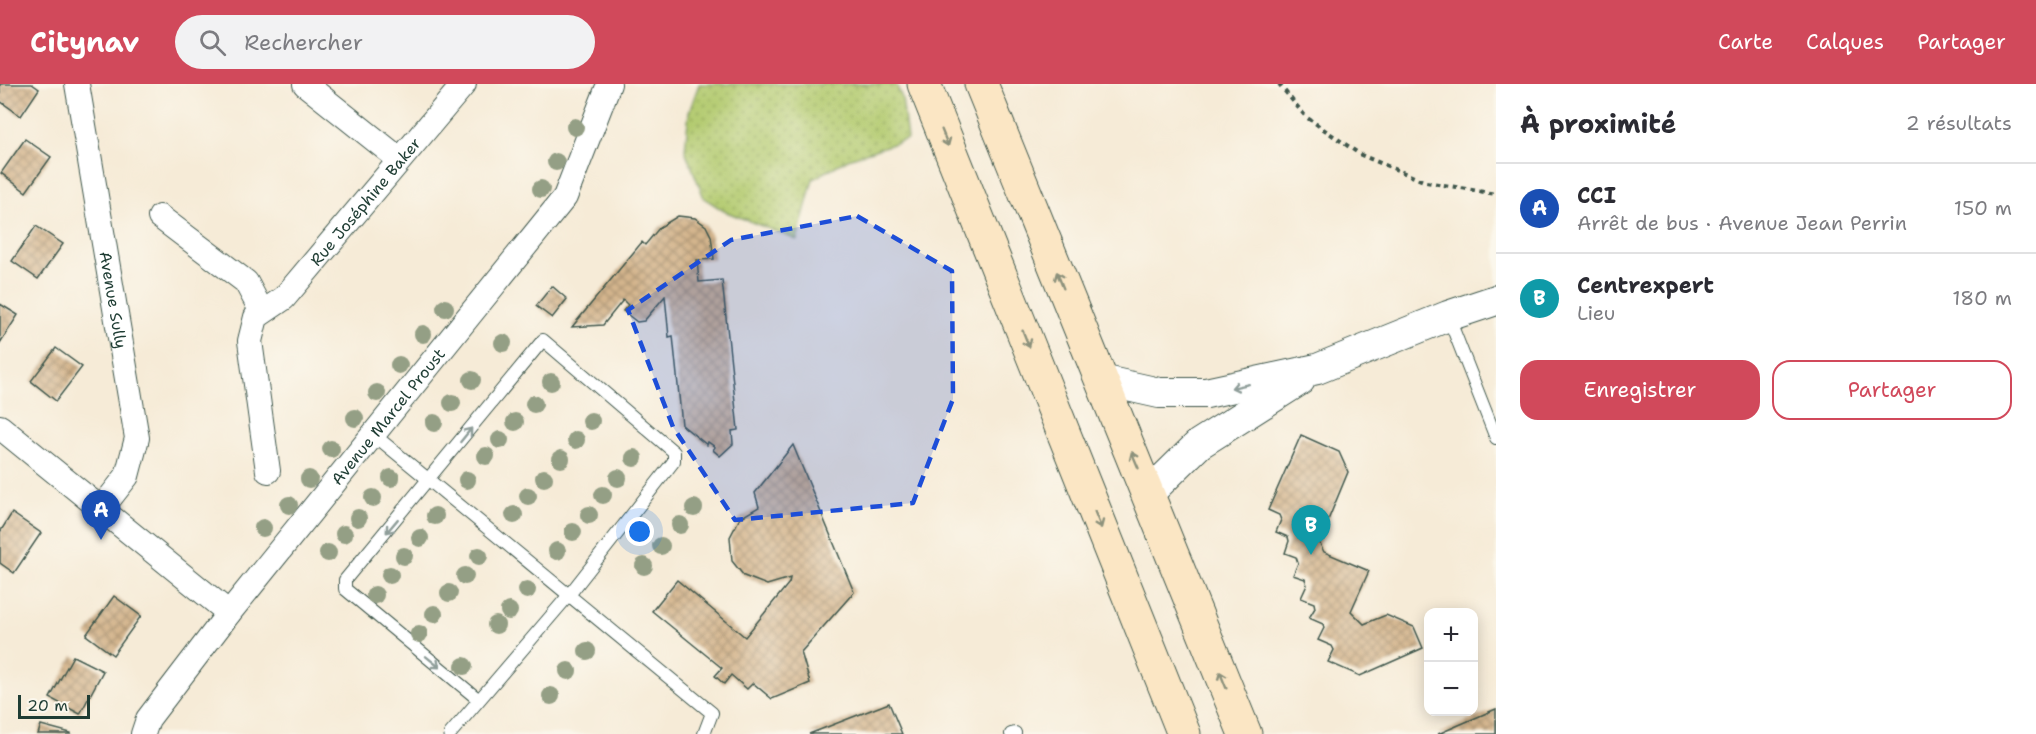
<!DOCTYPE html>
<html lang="fr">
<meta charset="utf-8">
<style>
:root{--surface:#fff;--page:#f2f2f3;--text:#2b2b33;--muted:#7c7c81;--line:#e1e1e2;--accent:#d1495b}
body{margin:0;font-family:"Shantell Sans",sans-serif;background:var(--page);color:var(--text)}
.controls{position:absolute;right:18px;bottom:18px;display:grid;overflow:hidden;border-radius:12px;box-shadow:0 3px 15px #0003}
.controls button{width:54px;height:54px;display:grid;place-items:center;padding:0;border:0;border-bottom:2px solid var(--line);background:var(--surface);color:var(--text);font:30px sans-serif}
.scale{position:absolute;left:18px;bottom:15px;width:72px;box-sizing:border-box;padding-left:6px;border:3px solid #1f3d34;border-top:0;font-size:16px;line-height:21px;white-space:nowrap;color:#1f3d34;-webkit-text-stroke:4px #fbf7ec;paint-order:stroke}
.you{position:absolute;left:640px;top:448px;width:21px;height:21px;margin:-15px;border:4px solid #fff;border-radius:50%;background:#1a73e8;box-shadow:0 0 0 9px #1a73e833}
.badge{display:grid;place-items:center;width:39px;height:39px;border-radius:50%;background:var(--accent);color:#fff;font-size:20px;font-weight:700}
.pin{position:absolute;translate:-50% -50px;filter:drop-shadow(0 2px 3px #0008)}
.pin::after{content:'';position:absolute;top:32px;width:21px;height:18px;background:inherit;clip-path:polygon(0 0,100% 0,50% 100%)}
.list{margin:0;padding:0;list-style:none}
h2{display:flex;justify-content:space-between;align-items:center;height:78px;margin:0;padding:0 24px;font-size:26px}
h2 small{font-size:20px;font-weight:400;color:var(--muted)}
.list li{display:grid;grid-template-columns:39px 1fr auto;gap:18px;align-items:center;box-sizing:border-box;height:90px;padding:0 24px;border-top:2px solid var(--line)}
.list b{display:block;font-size:22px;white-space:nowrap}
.list p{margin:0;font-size:20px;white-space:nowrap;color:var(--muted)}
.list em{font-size:20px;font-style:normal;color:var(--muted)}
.actions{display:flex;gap:12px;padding:18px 24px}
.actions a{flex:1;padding:14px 0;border:2px solid var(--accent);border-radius:18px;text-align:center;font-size:21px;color:var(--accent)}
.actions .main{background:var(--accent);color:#fff}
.icon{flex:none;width:33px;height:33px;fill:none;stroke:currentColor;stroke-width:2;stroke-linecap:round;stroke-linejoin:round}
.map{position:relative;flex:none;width:1496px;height:650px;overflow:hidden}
header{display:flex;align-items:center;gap:36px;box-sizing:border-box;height:84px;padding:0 30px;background:var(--accent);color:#fff}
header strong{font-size:28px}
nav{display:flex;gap:33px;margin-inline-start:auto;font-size:21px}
.search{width:420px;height:54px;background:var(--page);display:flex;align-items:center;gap:15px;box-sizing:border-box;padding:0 21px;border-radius:33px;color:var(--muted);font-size:22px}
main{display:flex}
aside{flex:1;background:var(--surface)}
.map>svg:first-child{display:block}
</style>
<header>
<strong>Citynav</strong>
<div class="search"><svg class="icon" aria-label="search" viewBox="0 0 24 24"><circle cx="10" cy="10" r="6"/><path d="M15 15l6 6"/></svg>Rechercher</div>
<nav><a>Carte</a><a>Calques</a><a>Partager</a></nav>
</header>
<main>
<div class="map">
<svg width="1496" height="650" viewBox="0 0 1496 650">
<defs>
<pattern id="grass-dots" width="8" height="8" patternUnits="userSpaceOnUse" patternTransform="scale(1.5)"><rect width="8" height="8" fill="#b2ca6e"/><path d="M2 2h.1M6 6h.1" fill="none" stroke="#90a55b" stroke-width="1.8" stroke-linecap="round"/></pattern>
<pattern id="building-cross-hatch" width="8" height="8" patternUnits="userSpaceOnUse" patternTransform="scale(1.5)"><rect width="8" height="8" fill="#d4b58d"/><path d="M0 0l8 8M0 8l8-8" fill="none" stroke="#ab9474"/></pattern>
</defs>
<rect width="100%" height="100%" fill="#fbf7ec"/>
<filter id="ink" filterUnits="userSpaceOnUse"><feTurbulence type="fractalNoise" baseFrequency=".0167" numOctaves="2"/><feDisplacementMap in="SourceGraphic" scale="12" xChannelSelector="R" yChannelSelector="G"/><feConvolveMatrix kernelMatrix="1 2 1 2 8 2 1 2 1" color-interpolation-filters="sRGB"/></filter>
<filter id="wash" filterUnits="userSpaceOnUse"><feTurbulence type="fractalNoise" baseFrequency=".008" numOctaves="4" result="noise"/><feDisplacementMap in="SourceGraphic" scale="24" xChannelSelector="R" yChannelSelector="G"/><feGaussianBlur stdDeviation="1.35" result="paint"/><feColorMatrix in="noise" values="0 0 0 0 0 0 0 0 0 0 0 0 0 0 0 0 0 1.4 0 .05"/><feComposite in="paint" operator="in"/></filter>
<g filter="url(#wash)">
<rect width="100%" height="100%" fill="#f6ebd7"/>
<!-- grass -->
<path fill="url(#grass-dots)" stroke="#688451" stroke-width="1.5" d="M 699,0 L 896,0 L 902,14 L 907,55 L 848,75 L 813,95 L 797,156 L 724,127 L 704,114 L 685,66 L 689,28 Z"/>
<g id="blocks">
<!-- building -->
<g fill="url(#building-cross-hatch)">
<path d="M 0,0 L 32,0 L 39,5 L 21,32 L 0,17 Z"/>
<path d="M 25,55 L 51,73 L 26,108 L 1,89 Z"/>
<path d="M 678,132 L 695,134 L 706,142 L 711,152 L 714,175 L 697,176 L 699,198 L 722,196 L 738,346 L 732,347 L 733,360 L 720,372 L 713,366 L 715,363 L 708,358 L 707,361 L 682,341 L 673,252 L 669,253 L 665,212 L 644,237 L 637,238 L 623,227 L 628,221 L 623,216 L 603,241 L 572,243 L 642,158 L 645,161 L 660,143 Z"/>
<path d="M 36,142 L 63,160 L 38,195 L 12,177 Z"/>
<path d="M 552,202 L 567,215 L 552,234 L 536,222 Z"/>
<path d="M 0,220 L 18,231 L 0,259 Z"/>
<path d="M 56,264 L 82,283 L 56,317 L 31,297 Z"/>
<path d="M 1301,351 L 1339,368 L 1348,388 L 1319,458 L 1324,468 L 1369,487 L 1351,527 L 1364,540 L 1386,531 L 1414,543 L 1423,564 L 1360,592 L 1328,578 L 1334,566 L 1332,562 L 1318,556 L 1324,544 L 1323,540 L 1309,534 L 1315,524 L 1314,519 L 1301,514 L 1307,501 L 1305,495 L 1293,491 L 1298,479 L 1296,473 L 1285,469 L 1289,457 L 1288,453 L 1276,448 L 1281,436 L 1279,431 L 1268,426 Z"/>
<path d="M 793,361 L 854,508 L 801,568 L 810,599 L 772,615 L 753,599 L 747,605 L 731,591 L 724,600 L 715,592 L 722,584 L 652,527 L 677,496 L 745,553 L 789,499 L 790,494 L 767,501 L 744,492 L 732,477 L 730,453 L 740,434 L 759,423 L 755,409 Z"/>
<path d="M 12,429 L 41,449 L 14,489 L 0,479 L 0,448 Z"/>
<path d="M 114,512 L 141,532 L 113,571 L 86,551 Z"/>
<path d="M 73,572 L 103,587 L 80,630 L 50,614 Z"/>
<path d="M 889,619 L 902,650 L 809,650 Z"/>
<path d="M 1496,625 L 1496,650 L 1438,650 Z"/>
<path d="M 41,641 L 71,649 L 71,650 L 38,650 Z"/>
</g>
</g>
</g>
<g filter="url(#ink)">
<use href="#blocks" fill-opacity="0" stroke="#3f574c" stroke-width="1.5"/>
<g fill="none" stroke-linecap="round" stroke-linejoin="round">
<defs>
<g id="service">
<path d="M 1448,232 L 1496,354"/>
<path d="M 373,350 L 712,629 L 704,650"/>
<path d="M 450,650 L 569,511 L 674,377 L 674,368 L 543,256 L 345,496 L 345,505 L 479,616"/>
<path d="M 1011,650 L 1015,649"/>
</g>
<g id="minor">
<path id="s1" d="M 77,0 L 137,354 L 127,392 L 102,424"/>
<path d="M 305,0 L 399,75"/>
<path d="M 160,133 L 246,198 L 262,228"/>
<path d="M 0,343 L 229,529"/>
<path id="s2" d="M 268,387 L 250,257 L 256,233 L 284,214 L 464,0"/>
<path id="s3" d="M 143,650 L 148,635 L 229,529 L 565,113 L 609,0"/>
</g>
<g id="tertiary">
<path d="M 1101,296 L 1159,309 L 1206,309 L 1317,285 L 1448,232 L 1496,216"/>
<path d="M 1149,409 L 1199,360 L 1300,296"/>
</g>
<g id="secondary">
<path d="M 924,0 L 1184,650"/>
<path d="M 981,0 L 1245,650"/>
</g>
</defs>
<!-- service casing -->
<use href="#service" stroke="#3f574c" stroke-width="14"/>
<!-- minor casing -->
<use href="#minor" stroke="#3f574c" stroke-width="26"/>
<!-- tertiary casing -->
<use href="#tertiary" stroke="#3f574c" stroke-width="32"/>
<!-- secondary casing -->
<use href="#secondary" stroke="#3f574c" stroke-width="35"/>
<!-- path -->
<path stroke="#3f574c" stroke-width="4" stroke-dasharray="4.5 4.5" stroke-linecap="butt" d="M 1279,0 L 1306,33 L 1361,71 L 1426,98 L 1496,110"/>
<!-- service -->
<use href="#service" stroke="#fff" stroke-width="12"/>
<!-- minor -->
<use href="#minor" stroke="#fff" stroke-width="24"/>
<!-- tertiary -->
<use href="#tertiary" stroke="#fff" stroke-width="30"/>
<!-- secondary -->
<use href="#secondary" stroke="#fbe6c4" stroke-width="33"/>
</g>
<!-- trees -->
<g fill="#949f85">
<circle cx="575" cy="43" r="9"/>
<circle cx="556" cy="78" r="9"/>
<circle cx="541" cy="105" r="9"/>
<circle cx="445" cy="224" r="9"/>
<circle cx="423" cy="250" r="9"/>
<circle cx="503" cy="259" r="9"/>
<circle cx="399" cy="281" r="9"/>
<circle cx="472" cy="296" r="9"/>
<circle cx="551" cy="298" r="9"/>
<circle cx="377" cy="309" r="9"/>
<circle cx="452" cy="319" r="9"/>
<circle cx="534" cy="320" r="9"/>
<circle cx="355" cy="334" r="9"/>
<circle cx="591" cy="337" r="9"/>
<circle cx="515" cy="338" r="9"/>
<circle cx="434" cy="339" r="9"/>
<circle cx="500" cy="356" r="9"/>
<circle cx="576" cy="356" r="9"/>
<circle cx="331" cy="365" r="9"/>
<circle cx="486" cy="372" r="9"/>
<circle cx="634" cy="374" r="9"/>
<circle cx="561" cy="375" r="9"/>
<circle cx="391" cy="394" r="9"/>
<circle cx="544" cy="394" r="9"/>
<circle cx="618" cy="394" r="9"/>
<circle cx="309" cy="395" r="9"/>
<circle cx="467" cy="396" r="9"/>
<circle cx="603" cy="411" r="9"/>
<circle cx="528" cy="412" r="9"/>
<circle cx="373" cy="414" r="9"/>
<circle cx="289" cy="421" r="9"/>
<circle cx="694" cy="424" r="9"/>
<circle cx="514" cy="431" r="9"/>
<circle cx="589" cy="431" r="9"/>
<circle cx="435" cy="432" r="9"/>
<circle cx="358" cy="434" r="9"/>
<circle cx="680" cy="441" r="9"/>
<circle cx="263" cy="444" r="9"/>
<circle cx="573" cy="448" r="9"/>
<circle cx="344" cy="450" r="9"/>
<circle cx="420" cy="454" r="9"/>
<circle cx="661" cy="462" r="9"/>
<circle cx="557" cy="467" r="9"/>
<circle cx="328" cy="469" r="9"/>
<circle cx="404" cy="472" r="9"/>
<circle cx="479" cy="472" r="9"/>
<circle cx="644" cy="482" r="9"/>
<circle cx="390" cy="491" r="9"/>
<circle cx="465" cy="492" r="9"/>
<circle cx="527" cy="506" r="9"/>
<circle cx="449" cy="509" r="9"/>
<circle cx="375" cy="511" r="9"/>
<circle cx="509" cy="527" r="9"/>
<circle cx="434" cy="530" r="9"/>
<circle cx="496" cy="541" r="9"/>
<circle cx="419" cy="550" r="9"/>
<circle cx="587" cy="567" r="9"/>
<circle cx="464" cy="582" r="9"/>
<circle cx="568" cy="587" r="9"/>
<circle cx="551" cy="612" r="9"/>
</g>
<!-- one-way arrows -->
<defs><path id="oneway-shaft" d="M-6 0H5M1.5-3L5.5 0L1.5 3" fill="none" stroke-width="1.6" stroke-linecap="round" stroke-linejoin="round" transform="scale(1.5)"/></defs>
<g stroke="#8d927c">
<use href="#oneway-shaft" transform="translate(945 54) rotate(68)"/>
<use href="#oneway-shaft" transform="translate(1060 196) rotate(-112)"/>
<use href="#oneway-shaft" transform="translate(1026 255) rotate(68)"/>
<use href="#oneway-shaft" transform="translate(1135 376) rotate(-113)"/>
<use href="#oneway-shaft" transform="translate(1098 436) rotate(68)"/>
<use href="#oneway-shaft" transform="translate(1223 596) rotate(-112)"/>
</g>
<g stroke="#8f9e9a">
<use href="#oneway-shaft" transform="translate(1240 302) rotate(168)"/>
<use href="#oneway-shaft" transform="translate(466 351) rotate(-51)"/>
<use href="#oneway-shaft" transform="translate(392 442) rotate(130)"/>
<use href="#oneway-shaft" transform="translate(433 578) rotate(39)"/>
</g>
</g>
<!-- marked area -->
<path fill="#1d4ed8" fill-opacity="0.2" stroke="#1d4ed8" stroke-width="4.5" stroke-dasharray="12 8" stroke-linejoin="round" d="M 857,132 L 952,187 L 953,315 L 913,419 L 735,436 L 673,343 L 628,226 L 731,156 Z"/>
<g text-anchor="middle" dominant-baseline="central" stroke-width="4.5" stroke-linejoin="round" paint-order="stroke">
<!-- street labels -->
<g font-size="16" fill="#1f3d34" stroke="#fbf7ec">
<text stroke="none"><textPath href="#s2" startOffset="316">Rue Joséphine Baker</textPath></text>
<text stroke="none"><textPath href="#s1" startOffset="219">Avenue Sully</textPath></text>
<text stroke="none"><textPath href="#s3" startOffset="402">Avenue Marcel Proust</textPath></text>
</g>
</g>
</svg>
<div class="controls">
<button>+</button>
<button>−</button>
</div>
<div class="scale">20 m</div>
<div class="you"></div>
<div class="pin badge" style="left:101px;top:456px;background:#1a4fb4">A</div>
<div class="pin badge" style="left:1311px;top:471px;background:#0f9aa8">B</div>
</div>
<aside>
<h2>À proximité<small>2 résultats</small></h2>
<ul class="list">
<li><span class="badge" style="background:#1a4fb4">A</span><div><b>CCI</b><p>Arrêt de bus · Avenue Jean Perrin</p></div><em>150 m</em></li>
<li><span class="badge" style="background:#0f9aa8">B</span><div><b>Centrexpert</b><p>Lieu</p></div><em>180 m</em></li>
</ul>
<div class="actions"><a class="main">Enregistrer</a><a>Partager</a></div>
</aside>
</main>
